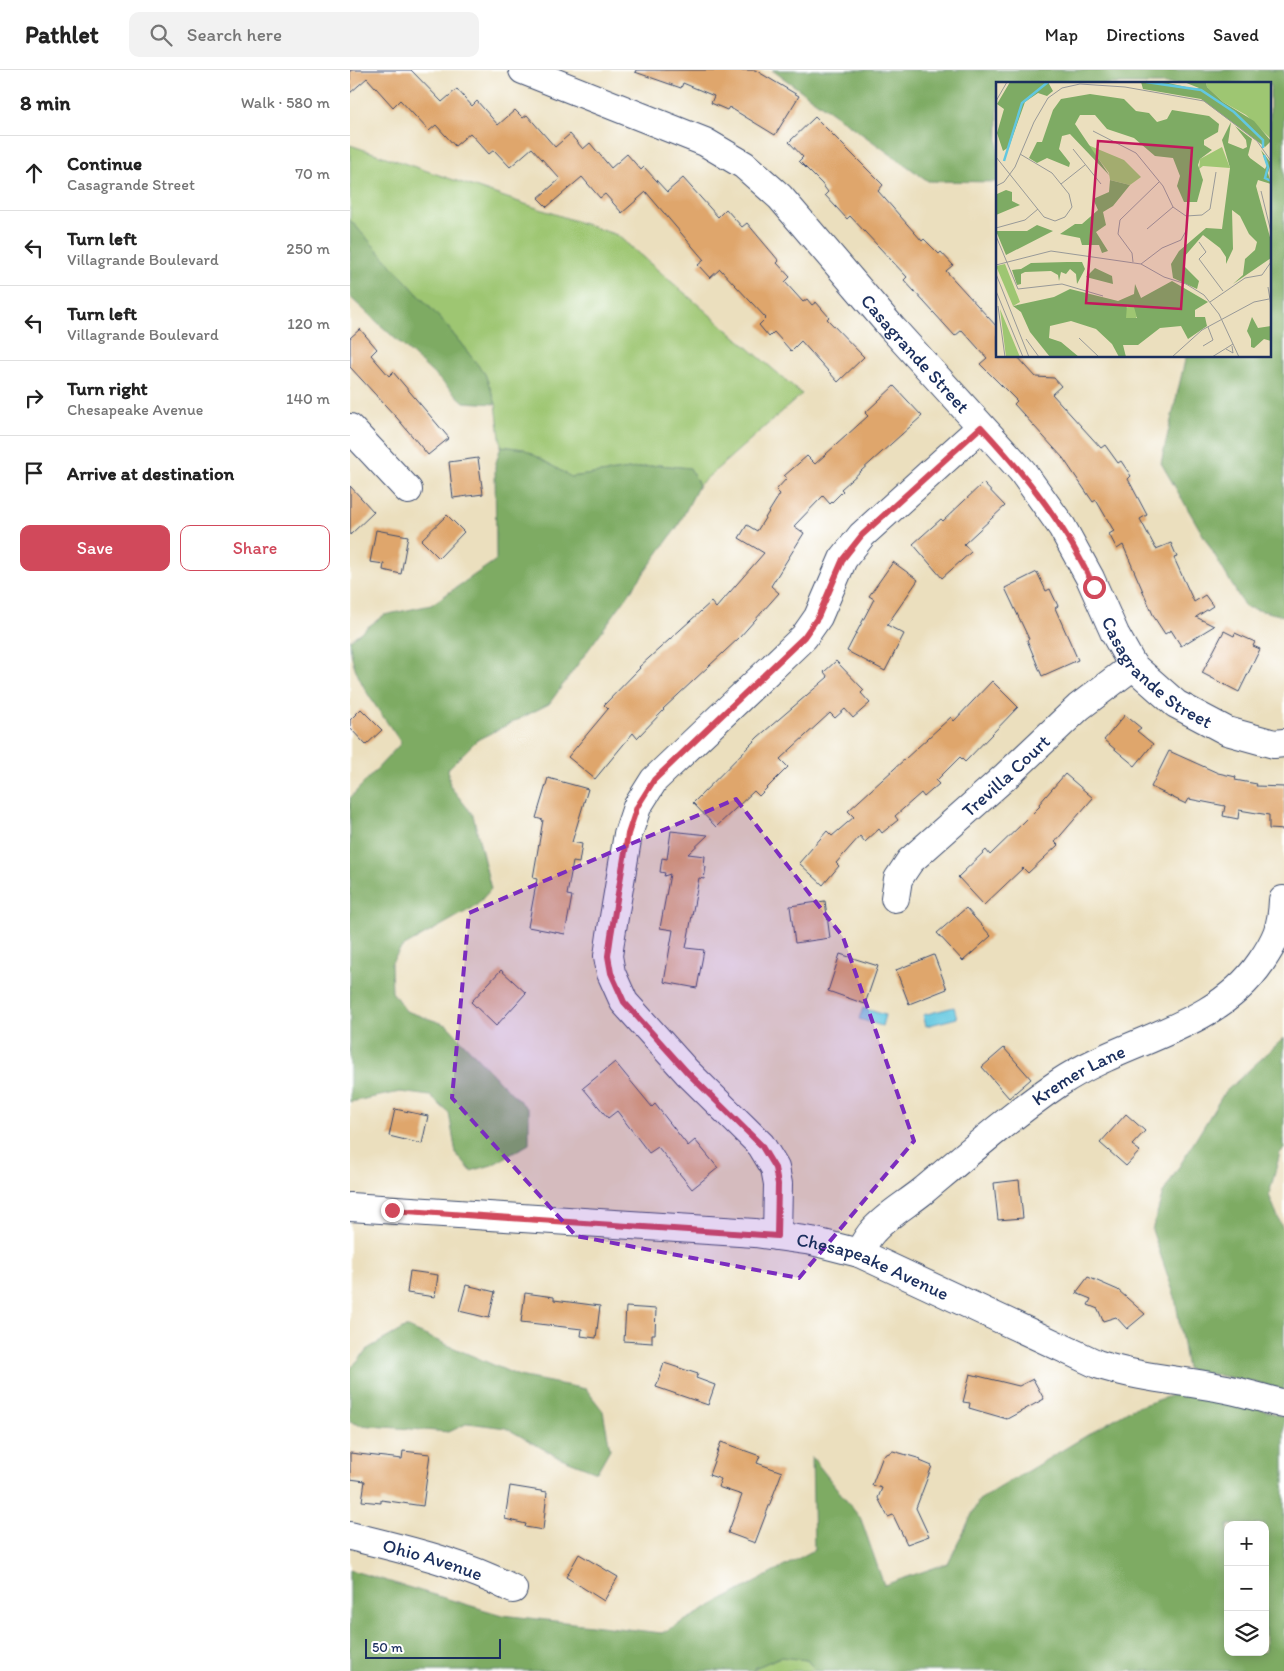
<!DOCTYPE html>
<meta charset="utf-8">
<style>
:root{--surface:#fff;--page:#f2f2f2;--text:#222;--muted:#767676;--line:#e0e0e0;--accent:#d1495b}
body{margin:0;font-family:Itim,sans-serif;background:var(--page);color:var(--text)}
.controls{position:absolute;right:15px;bottom:15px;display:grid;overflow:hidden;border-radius:10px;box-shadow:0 2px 12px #0003}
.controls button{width:45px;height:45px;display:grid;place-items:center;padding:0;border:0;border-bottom:1px solid var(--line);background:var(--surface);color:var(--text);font:25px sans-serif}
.scale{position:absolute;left:15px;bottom:12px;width:136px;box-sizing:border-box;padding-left:5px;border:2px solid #1b2f5e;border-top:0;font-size:14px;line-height:18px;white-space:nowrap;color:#1b2f5e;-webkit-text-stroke:4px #fff;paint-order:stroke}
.stop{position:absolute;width:15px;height:15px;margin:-11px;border:4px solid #d1495b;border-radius:50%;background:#fff}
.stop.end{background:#d1495b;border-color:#fff;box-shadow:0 1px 5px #0008}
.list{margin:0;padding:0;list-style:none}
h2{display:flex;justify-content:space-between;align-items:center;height:65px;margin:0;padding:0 20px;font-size:21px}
h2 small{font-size:16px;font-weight:400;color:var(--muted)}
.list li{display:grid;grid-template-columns:32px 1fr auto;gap:15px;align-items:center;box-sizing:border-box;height:75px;padding:0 20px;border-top:1px solid var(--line)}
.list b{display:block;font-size:19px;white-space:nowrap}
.list p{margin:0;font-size:16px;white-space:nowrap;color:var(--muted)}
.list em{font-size:16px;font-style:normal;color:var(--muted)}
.actions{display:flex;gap:10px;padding:15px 20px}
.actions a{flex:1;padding:11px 0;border:1px solid var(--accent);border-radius:10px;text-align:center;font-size:18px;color:var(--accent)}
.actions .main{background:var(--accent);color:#fff}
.icon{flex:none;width:28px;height:28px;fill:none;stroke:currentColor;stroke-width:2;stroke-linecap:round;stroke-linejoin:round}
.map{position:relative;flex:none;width:934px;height:1601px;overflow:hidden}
header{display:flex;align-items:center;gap:30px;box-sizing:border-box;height:70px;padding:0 25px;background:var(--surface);border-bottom:1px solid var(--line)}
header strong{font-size:24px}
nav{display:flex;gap:28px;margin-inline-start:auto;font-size:18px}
.search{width:350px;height:45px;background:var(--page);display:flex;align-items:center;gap:12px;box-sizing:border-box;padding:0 18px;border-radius:10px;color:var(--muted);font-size:19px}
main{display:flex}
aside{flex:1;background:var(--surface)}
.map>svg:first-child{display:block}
</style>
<header>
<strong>Pathlet</strong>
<div class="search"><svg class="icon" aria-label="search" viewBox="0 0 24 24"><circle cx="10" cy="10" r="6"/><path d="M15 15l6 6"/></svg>Search here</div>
<nav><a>Map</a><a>Directions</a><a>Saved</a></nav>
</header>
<main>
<aside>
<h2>8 min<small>Walk · 580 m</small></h2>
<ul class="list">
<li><svg class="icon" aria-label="ahead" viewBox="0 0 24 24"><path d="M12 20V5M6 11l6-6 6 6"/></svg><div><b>Continue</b><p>Casagrande Street</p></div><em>70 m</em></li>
<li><svg class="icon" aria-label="left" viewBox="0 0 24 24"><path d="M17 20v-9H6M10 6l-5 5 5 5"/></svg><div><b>Turn left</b><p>Villagrande Boulevard</p></div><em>250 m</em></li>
<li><svg class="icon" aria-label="left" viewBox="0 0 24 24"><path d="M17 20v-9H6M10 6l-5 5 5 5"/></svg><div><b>Turn left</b><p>Villagrande Boulevard</p></div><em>120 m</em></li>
<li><svg class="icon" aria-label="right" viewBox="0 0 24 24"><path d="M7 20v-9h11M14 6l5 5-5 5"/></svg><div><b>Turn right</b><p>Chesapeake Avenue</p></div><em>140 m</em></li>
<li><svg class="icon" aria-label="arrive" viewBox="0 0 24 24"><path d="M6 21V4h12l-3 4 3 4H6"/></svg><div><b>Arrive at destination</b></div></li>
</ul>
<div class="actions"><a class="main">Save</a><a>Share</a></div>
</aside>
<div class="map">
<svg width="934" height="1601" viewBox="0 0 934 1601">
<rect width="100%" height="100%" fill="#fff"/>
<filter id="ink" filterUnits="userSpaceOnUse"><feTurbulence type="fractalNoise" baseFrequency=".02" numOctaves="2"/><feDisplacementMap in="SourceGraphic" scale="10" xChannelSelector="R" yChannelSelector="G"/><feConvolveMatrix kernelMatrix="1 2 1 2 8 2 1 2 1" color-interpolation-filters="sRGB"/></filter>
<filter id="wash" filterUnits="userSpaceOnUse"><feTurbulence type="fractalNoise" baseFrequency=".0096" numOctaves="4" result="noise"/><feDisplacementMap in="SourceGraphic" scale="20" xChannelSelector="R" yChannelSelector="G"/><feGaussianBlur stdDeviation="1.12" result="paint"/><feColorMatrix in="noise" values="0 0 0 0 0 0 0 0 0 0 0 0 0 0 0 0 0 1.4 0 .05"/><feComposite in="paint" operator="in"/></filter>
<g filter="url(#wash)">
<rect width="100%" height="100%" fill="#ebdfbe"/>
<!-- green -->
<g fill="#9ec672" stroke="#5c7a68">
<path d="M 0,75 L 267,165 L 452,324 L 349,415 L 340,398 L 309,395 L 221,407 L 174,379 L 151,376 L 146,334 L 135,304 L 96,255 L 0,150 Z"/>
<path d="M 430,1587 L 457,1590 L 466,1601 L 404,1601 L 405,1598 Z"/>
</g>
<!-- forest -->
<g fill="#7eab64" stroke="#4c6d61" fill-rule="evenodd">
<path d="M 422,0 L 934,0 L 934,546 L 895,537 L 811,393 L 836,286 L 920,286 L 920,14 L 648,14 L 648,112 L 578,111 Z"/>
<path d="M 0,150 L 96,255 L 135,304 L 146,334 L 114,332 L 0,227 Z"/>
<path d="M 151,376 L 174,379 L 221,407 L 309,395 L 340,398 L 349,415 L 328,456 L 199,634 L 127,670 L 98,699 L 100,716 L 123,745 L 141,819 L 126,836 L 51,878 L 41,894 L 42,922 L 56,941 L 97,955 L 150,1012 L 179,1040 L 179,1074 L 142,1095 L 121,1101 L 106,1084 L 99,1043 L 80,1026 L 50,1022 L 0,1032 L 0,728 L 51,673 C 31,641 0,609 0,570 L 34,545 L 81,535 L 146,490 L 145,396 Z"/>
<path d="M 934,968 L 934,1079 L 930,1083 L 919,1125 L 934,1162 L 934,1321 L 912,1314 L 837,1299 L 825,1227 L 802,1160 L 813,1123 L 874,1023 Z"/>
<path d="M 56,1257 L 169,1306 L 236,1319 L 253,1341 L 260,1379 L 247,1402 L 206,1386 L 156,1358 L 118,1353 L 99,1362 L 9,1355 L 0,1352 L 0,1299 L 19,1278 Z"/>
<path d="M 826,1324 L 908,1338 L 934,1347 L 934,1601 L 466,1601 L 457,1590 L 430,1587 L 405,1598 L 404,1601 L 0,1601 L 0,1500 L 152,1545 L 312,1563 L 464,1480 L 462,1387 L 511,1449 L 534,1515 L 598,1493 L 629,1430 L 781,1339 ZM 878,1455 L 915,1455 L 915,1582 L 878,1582 Z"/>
</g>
<!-- water -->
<g fill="#62c7e0" stroke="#3e7b9f">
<path d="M 604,937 L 607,948 L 576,956 L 573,945 Z"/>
<path d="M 513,938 L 535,945 L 532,956 L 509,949 Z"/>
</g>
<g id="blocks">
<!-- building -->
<g fill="#dfa66c">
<path d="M 0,0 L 61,0 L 92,32 L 107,19 L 122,36 L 127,31 L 148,55 L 165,40 L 173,48 L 177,45 L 205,77 L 220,64 L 233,79 L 240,73 L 261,98 L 277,84 L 291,100 L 294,97 L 317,122 L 333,108 L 368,147 L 376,139 L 392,157 L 397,153 L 429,191 L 427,193 L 440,207 L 435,212 L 453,232 L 457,229 L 462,235 L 466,232 L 479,247 L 477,249 L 514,287 L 488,312 L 451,271 L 441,281 L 424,262 L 419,267 L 409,255 L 416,248 L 370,199 L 360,208 L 348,195 L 354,190 L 296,122 L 272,143 L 255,124 L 250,128 L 232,107 L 197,137 L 188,128 L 210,109 L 182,78 L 160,97 L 144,80 L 139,84 L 120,63 L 105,76 L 86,55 L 79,61 L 50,30 L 43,37 L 17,8 L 0,23 Z"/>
<path d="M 286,0 L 405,0 L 449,26 L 425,65 L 379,37 L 377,40 L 361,33 L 364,26 L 333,13 L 331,18 L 285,2 Z"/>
<path d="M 465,47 L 533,115 L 528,121 L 572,171 L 574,169 L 589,184 L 591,182 L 603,195 L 596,201 L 648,258 L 648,286 L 667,286 L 686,307 L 704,308 L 711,316 L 702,324 L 751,378 L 755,375 L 768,393 L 771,391 L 781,406 L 778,409 L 797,445 L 790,449 L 806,479 L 821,473 L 827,487 L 824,488 L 844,532 L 855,525 L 863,536 L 846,547 L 864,556 L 831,576 L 821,560 L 815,564 L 804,547 L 773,475 L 767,479 L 759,464 L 764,461 L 746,430 L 743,432 L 713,388 L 664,334 L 667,331 L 630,294 L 637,288 L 612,260 L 605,266 L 554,210 L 557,207 L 500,146 L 497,149 L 475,125 L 478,122 L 472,114 L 449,91 L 453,87 L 439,72 Z"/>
<path d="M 10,259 L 27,279 L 21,285 L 39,306 L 43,302 L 99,368 L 78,385 L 47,348 L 0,297 L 0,268 Z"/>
<path d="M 544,316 L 572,346 L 491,419 L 493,421 L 480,434 L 473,426 L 444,456 L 454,463 L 421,516 L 429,523 L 389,568 L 313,639 L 314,640 L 287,668 L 283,663 L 245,709 L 218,687 L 258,639 L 254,635 L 290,598 L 289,597 L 361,532 L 366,538 L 414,483 L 389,468 L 397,455 L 407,461 L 430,424 L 426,420 L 437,408 L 434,406 L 457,386 L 465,394 L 518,346 L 515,343 Z"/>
<path d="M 128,388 L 133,424 L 103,428 L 99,392 Z"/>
<path d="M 633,413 L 655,436 L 614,474 L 621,482 L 592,508 L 563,474 L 591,449 L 593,451 Z"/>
<path d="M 0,416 L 24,442 L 0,465 Z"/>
<path d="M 97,445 L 114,462 L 89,488 L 71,470 Z"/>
<path d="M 26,460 L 58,466 L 51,504 L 33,500 L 34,494 L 20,492 Z"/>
<path d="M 543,492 L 568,510 L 537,555 L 554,564 L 535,601 L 497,581 L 524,529 L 519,526 Z"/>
<path d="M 687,502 L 696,521 L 700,519 L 708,536 L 705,538 L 728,590 L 692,606 L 677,570 L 679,569 L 655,518 Z"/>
<path d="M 874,561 L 884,566 L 885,563 L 905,572 L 903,576 L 910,579 L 889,622 L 852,603 Z"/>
<path d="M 486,591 L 514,620 L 511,623 L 520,633 L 503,648 L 495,639 L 485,648 L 480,643 L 430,689 L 438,697 L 409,726 L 404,721 L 366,757 L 343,733 L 408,667 L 478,607 L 474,602 Z"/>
<path d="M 642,611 L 668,637 L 615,692 L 610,687 L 586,711 L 589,714 L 574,727 L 571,723 L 545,746 L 548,750 L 532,763 L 529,759 L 515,772 L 510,766 L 486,793 L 489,796 L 473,815 L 449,793 L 477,761 L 482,766 L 504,747 L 498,741 L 601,647 L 604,651 Z"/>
<path d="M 11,639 L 32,660 L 16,675 L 0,658 L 0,650 Z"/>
<path d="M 775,645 L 791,658 L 787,661 L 803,674 L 785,696 L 754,670 Z"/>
<path d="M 819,681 L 868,703 L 886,707 L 885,710 L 907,714 L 906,716 L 934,717 L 934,760 L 919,759 L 919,745 L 889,740 L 888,749 L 873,746 L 875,736 L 839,729 L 836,734 L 801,717 Z"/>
<path d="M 715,704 L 743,728 L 705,772 L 708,775 L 678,803 L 673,798 L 634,835 L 608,807 L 636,780 L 640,785 L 674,752 L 690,736 L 689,734 Z"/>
<path d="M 198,708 L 238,719 L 222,772 L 232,774 L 229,793 L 223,792 L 217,825 L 222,826 L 215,864 L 178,857 L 187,809 L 183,808 L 193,750 L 186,748 Z"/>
<path d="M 321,761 L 358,765 L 338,784 L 355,786 L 354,796 L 356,797 L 354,809 L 349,808 L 336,878 L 354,880 L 347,918 L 314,912 L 323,860 L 310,858 L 320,804 L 314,806 L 315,803 L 310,802 L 312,788 L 317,789 Z"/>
<path d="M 475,831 L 480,868 L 445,873 L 440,836 Z"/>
<path d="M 616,838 L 641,866 L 613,891 L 587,863 Z"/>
<path d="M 490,884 L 528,896 L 515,934 L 478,921 Z"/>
<path d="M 584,885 L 597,919 L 559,934 L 546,900 Z"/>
<path d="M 151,900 L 176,923 L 146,956 L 121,932 Z"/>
<path d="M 654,978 L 681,1009 L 659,1028 L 632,997 Z"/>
<path d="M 265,992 L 302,1037 L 305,1034 L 338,1076 L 345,1070 L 368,1098 L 342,1119 L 308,1077 L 299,1083 L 267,1041 L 258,1048 L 233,1018 Z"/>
<path d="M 45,1039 L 78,1046 L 72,1074 L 39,1066 Z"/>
<path d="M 776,1044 L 795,1061 L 782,1075 L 790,1081 L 776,1096 L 750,1073 Z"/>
<path d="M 669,1110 L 673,1148 L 648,1150 L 644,1113 Z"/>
<path d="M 60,1201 L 88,1205 L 85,1227 L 57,1223 Z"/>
<path d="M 738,1207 L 768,1220 L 795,1244 L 777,1259 L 766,1247 L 753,1251 L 748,1239 L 738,1235 L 741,1229 L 726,1223 Z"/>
<path d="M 116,1215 L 145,1222 L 139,1248 L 109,1241 Z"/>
<path d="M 175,1223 L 204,1227 L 204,1230 L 250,1236 L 246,1268 L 231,1266 L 232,1259 L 171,1252 Z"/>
<path d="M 276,1237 L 306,1239 L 305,1264 L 302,1264 L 302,1273 L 274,1271 Z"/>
<path d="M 314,1293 L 348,1304 L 346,1308 L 365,1315 L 358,1335 L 306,1317 Z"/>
<path d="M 620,1304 L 669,1316 L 683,1309 L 694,1329 L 657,1349 L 619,1338 L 620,1333 L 613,1332 Z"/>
<path d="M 371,1372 L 410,1386 L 407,1393 L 432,1402 L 405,1473 L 378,1463 L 392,1425 L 368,1417 L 371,1409 L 359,1405 Z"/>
<path d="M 53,1381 L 80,1384 L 73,1436 L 31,1430 L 31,1433 L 12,1431 L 15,1411 L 0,1409 L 0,1383 L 52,1389 Z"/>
<path d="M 543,1381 L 571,1389 L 570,1391 L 582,1396 L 566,1438 L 579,1466 L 557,1474 L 543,1445 L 538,1447 L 528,1428 L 532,1418 L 522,1415 L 533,1386 Z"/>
<path d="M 160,1416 L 197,1422 L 193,1460 L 175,1457 L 176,1454 L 155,1449 Z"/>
<path d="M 229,1484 L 268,1507 L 254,1531 L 216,1507 Z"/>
</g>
</g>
</g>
<g filter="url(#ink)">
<use href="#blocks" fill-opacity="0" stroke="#3a496c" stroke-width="1"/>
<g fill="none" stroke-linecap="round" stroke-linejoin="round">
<defs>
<g id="minor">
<path id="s1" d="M 173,0 L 355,72 L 394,95 L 430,127 L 542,258 L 672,401 L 712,457 L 740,508 L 765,564 L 783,596 L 826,634 L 877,661 L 924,674 L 934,673"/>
<path d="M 0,358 L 58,420"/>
<path id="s2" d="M 545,828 L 548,809 L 560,791 L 656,706 L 729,637 L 783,596"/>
<path id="s3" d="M 0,1137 L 405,1163 L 462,1171 L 509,1183 L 747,1294 C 786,1307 826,1310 866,1317 C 889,1321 912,1328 934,1334"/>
<path d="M 427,1166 L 428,1114 L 425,1098 L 411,1075 L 337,1002 L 274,932 L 261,903 L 258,886 L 261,865 L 278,764 L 287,737 L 304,710 L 454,567 L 468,547 L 493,489 L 512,465 L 631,357"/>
<path id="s4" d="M 509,1183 C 513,1176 517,1167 523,1161 C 537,1145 557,1134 573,1121 C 617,1084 662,1045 709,1013 C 774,969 865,960 911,892 C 926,870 932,857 933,830"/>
<path id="s5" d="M 0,1466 C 56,1480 111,1492 163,1519"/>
</g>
</defs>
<!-- minor casing -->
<use href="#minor" stroke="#3a496c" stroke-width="30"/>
<!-- minor -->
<use href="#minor" stroke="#fff" stroke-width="28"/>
</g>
</g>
<g fill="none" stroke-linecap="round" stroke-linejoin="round" filter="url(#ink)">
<!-- route -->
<path stroke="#d1495b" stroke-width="6" d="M 42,1140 L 427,1166 L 428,1114 L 425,1098 L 411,1075 L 337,1002 L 274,932 L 261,903 L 258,886 L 261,865 L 278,764 L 287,737 L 304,710 L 454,567 L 468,547 L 493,489 L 512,465 L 631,357 C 676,406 717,456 744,517"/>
</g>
<!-- marked area -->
<path fill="#7b2cbf" fill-opacity="0.2" stroke="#7b2cbf" stroke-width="4" stroke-dasharray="10 6" stroke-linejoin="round" d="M 386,729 L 493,867 L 564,1071 L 449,1208 L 226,1166 L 102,1028 L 119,843 Z"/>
<g text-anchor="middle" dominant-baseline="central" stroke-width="4" stroke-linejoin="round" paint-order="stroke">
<!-- street labels -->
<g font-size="19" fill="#1b2f5e" stroke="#fff">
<text stroke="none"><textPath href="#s1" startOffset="496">Casagrande Street</textPath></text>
<text stroke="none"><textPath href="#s1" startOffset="901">Casagrande Street</textPath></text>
<text stroke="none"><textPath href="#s2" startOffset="169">Trevilla Court</textPath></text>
<text stroke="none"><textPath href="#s4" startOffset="285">Kremer Lane</textPath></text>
<text stroke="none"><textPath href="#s3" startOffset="529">Chesapeake Avenue</textPath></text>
<text stroke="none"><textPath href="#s5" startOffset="86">Ohio Avenue</textPath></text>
</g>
</g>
<!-- overview -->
<g transform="translate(646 12)">
<rect width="275" height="275" fill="#ebdfbe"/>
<path d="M 210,0 L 275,0 L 275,57 L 250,33 L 227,20 L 211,5 ZM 92,63 L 128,78 L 145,95 L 134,103 L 114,98 L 113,91 ZM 226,65 L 234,86 L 207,84 L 203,87 L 204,77 ZM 9,182 L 24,220 L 17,224 L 0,184 ZM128 231a7 7 0 1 1 14 0a7 7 0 1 1-14 0ZM 4,227 L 24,275 L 10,275 Z" fill="#9ec672"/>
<path d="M 14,0 L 52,0 L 57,9 L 51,14 L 42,11 L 29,20 L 13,65 L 7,69 L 1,51 L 8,27 L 1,22 ZM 145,0 L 168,0 L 199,7 L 203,6 L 188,0 L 210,0 L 211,5 L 227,20 L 258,39 L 275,59 L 269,65 L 205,17 L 147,7 ZM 94,12 L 128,17 L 140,29 L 153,31 L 161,40 L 171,37 L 176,28 L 213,34 L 223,42 L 222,50 L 208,58 L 208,63 L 216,68 L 204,77 L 202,83 L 207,98 L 201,120 L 188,120 L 181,104 L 184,94 L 177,76 L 159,74 L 138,56 L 111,47 L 99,33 L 84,33 L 79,42 L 114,94 L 74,52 L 66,54 L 63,67 L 74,81 L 73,85 L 51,76 L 41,81 L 33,76 L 41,60 L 46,60 L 57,28 L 65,17 ZM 235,40 L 232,61 L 247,67 L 251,65 L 250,58 L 239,44 L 256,57 L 252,73 L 254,76 L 269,87 L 271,83 L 265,68 L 275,81 L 272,91 L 275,102 L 262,98 L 260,104 L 275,159 L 275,176 L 237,202 L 247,193 L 249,177 L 259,168 L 261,160 L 253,152 L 244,134 L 236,128 L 237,167 L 230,182 L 230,175 L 224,166 L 207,153 L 188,175 L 188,184 L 203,199 L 201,207 L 177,196 L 175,182 L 183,169 L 210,146 L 226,147 L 234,86 L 226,58 ZM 114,98 L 134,103 L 117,124 L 107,130 L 110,143 L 100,150 L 112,169 L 106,171 L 103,163 L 86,163 L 84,156 L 64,152 L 79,142 L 86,142 L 102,128 L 97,117 L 113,110 ZM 10,108 L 16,110 L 16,119 L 24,123 L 0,133 L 1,112 ZM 41,143 L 57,149 L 10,173 L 0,149 L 31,149 ZM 71,180 L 86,180 L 89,187 L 81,202 L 80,192 L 74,187 L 70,192 L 65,190 L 63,199 L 62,193 L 55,189 L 29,190 L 25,192 L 25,202 L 21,203 L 16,188 L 25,187 L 35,181 ZM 99,186 L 116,194 L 117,202 L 90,195 ZM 176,199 L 212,220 L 199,228 L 199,235 L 209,235 L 211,244 L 192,257 L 185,244 L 164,246 L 142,263 L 127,263 L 130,275 L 123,275 L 116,262 L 100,247 L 75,239 L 54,244 L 53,256 L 65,260 L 83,275 L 54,275 L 34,250 L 25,230 L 17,224 L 58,215 L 74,207 L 122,219 L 138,212 L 139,202 L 145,216 ZM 131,223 L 138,225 L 141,236 L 130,236 ZM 256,235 L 262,246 L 275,244 L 275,259 L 268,257 L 258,266 L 255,265 L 255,257 L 251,249 Z" fill="#7eab64" fill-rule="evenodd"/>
<path fill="none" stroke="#62c7e0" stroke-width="2.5" d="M 150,0 L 205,8 L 238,30 L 267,58 L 267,66M 268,73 L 272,85 L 269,96 L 275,99M 8,79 L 26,21 L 52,0"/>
<path fill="none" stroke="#989998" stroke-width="1" d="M 0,19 L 11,0M 97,49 L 140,71 L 167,104 L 177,125 L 190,134 L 206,133 L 214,127 L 220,90M 77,67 L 105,102M 0,75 L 48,135 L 59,139 L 69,135 L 76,125 L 73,112 L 56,91 L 24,72M 65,102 L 89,83M 0,104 L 8,100 L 19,85 L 38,40 L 52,16 L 66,6 L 84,2 L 129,5 L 208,19 L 261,59 L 275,79M 265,109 L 275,150M 0,146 L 29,138 L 42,127M 151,147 L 177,125M 0,154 L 22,207 L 66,202 L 107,214M 203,160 L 210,170 L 203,177 L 227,209M 137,180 L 136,171 L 122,152 L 124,138 L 163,100M 145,182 L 166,166 L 185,158 L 190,149M 0,183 L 55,169 L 145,182 L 168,195 L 190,202 L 208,213 L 223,232 L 243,275M 0,192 L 33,275M 272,205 L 275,224M 0,209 L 27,275M 214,220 L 249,196 L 266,193 L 275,180M 2,224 L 9,275M 83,256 L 103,275M 30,257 L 43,275M 207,264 L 217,258 L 212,245M 230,267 L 237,271 L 236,264M 176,275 L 206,248 L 258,220 L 273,217M 216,275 L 237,262"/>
<path fill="#c2185b" fill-opacity="0.15" stroke="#c2185b" stroke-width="2.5" d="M 102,59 L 196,66 L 185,227 L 90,221 Z"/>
<rect width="275" height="275" fill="none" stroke="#1b2f5e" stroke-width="2.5"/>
</g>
</svg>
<div class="controls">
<button>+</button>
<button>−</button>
<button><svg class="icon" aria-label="layers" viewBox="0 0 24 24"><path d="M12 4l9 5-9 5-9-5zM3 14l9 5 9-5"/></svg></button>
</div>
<div class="scale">50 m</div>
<div class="stop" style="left:744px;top:517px"></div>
<div class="stop end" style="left:42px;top:1140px"></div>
</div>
</main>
